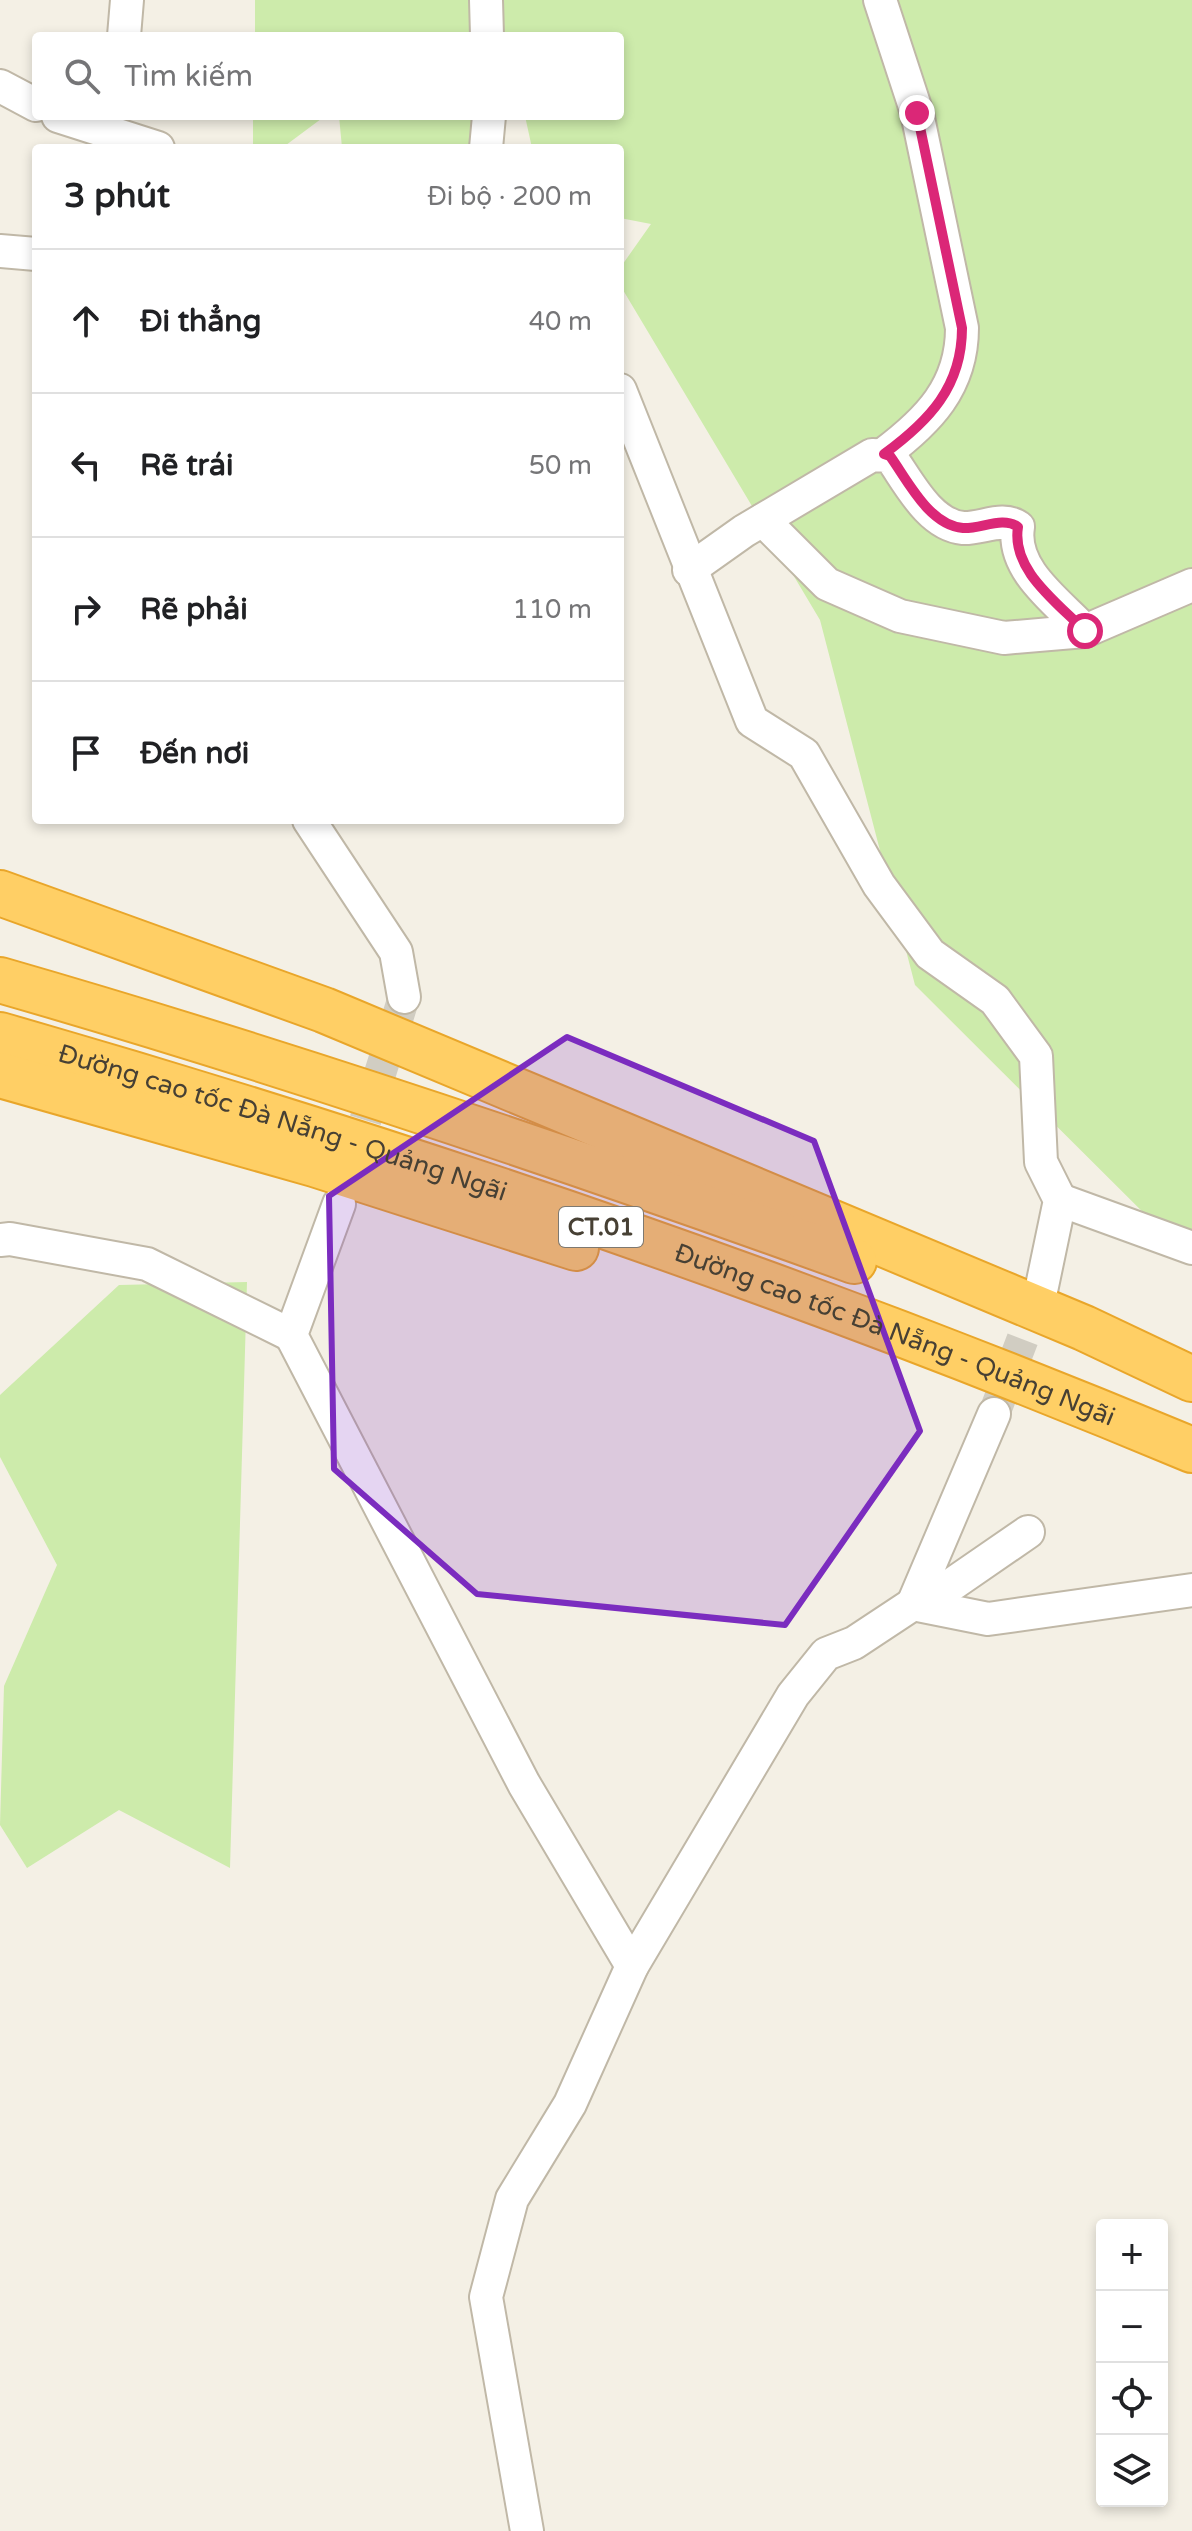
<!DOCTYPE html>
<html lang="vi">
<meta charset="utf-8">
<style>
:root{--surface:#fff;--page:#f6f6f6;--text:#202124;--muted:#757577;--line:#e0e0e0}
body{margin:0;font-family:"Varela Round",sans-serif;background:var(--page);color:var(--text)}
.controls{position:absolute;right:24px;bottom:24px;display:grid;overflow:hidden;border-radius:8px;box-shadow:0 4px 12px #0003}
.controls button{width:72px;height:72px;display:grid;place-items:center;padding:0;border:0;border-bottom:2px solid var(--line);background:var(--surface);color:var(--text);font:40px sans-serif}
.stop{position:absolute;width:24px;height:24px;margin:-18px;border:6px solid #db2777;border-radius:50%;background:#fff}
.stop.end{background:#db2777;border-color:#fff;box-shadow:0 2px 8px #0008}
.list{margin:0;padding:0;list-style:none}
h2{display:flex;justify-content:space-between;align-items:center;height:104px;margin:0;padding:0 32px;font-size:34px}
h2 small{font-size:26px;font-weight:400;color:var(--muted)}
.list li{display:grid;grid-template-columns:52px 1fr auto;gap:24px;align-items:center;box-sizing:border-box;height:144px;padding:0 32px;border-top:2px solid var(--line)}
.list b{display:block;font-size:30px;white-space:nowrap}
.list em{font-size:26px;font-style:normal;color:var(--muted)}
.icon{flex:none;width:44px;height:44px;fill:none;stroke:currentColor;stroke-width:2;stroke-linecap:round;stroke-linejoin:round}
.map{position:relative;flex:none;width:1192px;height:2531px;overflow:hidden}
.search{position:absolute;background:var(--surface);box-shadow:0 4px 12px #0003;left:32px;top:32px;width:592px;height:88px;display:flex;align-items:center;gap:20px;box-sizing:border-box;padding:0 28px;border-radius:8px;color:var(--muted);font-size:30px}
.panel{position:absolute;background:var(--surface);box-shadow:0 4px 12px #0003;left:32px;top:144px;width:592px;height:680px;border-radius:8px}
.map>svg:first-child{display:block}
</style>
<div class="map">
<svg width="1192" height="2531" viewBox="0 0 1192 2531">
<rect width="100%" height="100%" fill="#f4f0e5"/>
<!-- green -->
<g fill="#cdebab">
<path d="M 255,0 L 1192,0 L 1192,1261 L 915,985 L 820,620 L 620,285 L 620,268 L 651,224 L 620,218 L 620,148 L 532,148 L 525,116 L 620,116 L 620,36 L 255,36 Z"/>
<path d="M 253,116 L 325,116 L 282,148 L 253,148 Z"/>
<path d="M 339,116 L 506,116 L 491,148 L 342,148 Z"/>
<path d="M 247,1282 L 230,1868 L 119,1810 L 27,1868 L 0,1825 L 4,1686 L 57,1565 L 0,1457 L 0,1395 L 119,1285 Z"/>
</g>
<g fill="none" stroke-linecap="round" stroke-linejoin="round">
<!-- minor-tunnel -->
<g stroke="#d1cdc2" stroke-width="32" stroke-dasharray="32 16" stroke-linecap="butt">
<path d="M 351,1166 L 404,997"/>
<path d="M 994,1414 L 1041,1291"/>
</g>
<defs>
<g id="minor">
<path d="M 486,0 L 487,36"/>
<path d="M 880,0 L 917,113 L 962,328 C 962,387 928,421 884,454"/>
<path d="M 124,36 L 127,0"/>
<path d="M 0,86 L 36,105"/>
<path d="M 58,116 L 158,148"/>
<path d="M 486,148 L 489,116"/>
<path d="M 0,251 L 36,254"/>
<path d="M 620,390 L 752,721 L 804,754 L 879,885 L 930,954 L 995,1000 L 1036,1056 L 1041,1162 L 1060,1200 L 1041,1291"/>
<path d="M 763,520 L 827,584 L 900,616 L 1004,638 L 1085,631"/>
<path d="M 689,570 L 744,531 L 872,455 L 890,456 C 908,481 929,525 963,528 C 981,529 1003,516 1018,527 C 1011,570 1058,602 1085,631 L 1192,585"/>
<path d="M 309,820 L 396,952 L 404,997"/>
<path d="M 1060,1200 L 1192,1248"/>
<path d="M 339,1204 L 291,1335 L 524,1784 L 632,1966"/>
<path d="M 0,1240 L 10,1239 L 147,1264 L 291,1335"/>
<path d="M 994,1414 L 913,1604 L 988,1619 L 1192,1590"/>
<path d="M 527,2531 L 486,2297 L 512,2199 L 570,2104 L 632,1966 L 793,1695 L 826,1654 L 854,1643 L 913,1604 L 954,1583 L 1028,1532"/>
</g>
<g id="highway">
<path d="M 0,893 L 324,1010 L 1084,1328 L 1192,1379"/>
<path d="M 0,980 C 288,1063 572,1159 854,1261"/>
<path id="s1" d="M 0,1035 C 404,1151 804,1288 1192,1450"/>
<path d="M 0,1075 L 314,1164 L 576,1248"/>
</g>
</defs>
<!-- minor casing -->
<use href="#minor" stroke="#c0b8a7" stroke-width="36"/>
<!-- highway casing -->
<use href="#highway" stroke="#e9a62a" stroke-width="48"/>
<!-- minor -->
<use href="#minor" stroke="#fff" stroke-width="32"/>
<!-- highway -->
<use href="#highway" stroke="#ffcf65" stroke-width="44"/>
</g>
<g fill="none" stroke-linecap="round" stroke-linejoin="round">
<!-- route -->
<path stroke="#db2777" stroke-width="10" d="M 917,113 L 962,328 C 962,387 929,421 884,454 L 890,456 C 908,481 929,525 963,528 C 981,529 1003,516 1018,527 C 1011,570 1057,602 1085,631"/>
</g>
<!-- marked area -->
<path fill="#7b2cbf" fill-opacity="0.2" stroke="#7b2cbf" stroke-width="6" stroke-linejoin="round" d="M 567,1037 L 814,1141 L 920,1431 L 785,1625 L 477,1594 L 334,1469 L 329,1196 Z"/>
<g text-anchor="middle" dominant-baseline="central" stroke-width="7" stroke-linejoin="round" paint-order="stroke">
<!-- shield labels -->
<rect fill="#fff" stroke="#7e7971" stroke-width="2" x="559" y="1207" width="84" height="40" rx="6"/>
<g font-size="24" font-weight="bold" fill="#474034">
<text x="601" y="1227">CT.01</text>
</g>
<!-- street labels -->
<g font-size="26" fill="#474034" stroke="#fff">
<text stroke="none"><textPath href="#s1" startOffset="296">Đường cao tốc Đà Nẵng - Quảng Ngãi</textPath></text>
<text stroke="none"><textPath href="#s1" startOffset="944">Đường cao tốc Đà Nẵng - Quảng Ngãi</textPath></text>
</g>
</g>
</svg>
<div class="controls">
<button>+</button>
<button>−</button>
<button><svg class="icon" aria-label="locate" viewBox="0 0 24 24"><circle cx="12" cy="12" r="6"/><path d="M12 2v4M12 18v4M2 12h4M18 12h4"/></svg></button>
<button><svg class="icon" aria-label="layers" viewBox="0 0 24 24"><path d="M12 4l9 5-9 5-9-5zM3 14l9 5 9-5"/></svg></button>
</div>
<div class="stop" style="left:1085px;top:631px"></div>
<div class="stop end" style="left:917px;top:113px"></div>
<div class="search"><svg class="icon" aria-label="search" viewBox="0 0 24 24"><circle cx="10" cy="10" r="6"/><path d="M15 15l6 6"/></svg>Tìm kiếm</div>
<section class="panel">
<h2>3 phút<small>Đi bộ · 200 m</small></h2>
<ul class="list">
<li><svg class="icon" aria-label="ahead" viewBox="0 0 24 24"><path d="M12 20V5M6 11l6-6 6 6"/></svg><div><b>Đi thẳng</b></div><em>40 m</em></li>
<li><svg class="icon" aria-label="left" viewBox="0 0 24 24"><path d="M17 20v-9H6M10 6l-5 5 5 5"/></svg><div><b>Rẽ trái</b></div><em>50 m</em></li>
<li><svg class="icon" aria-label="right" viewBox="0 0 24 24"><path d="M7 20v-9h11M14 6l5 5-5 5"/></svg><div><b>Rẽ phải</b></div><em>110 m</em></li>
<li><svg class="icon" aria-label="arrive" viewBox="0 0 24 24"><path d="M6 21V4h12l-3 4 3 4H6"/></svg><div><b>Đến nơi</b></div></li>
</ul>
</section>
</div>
